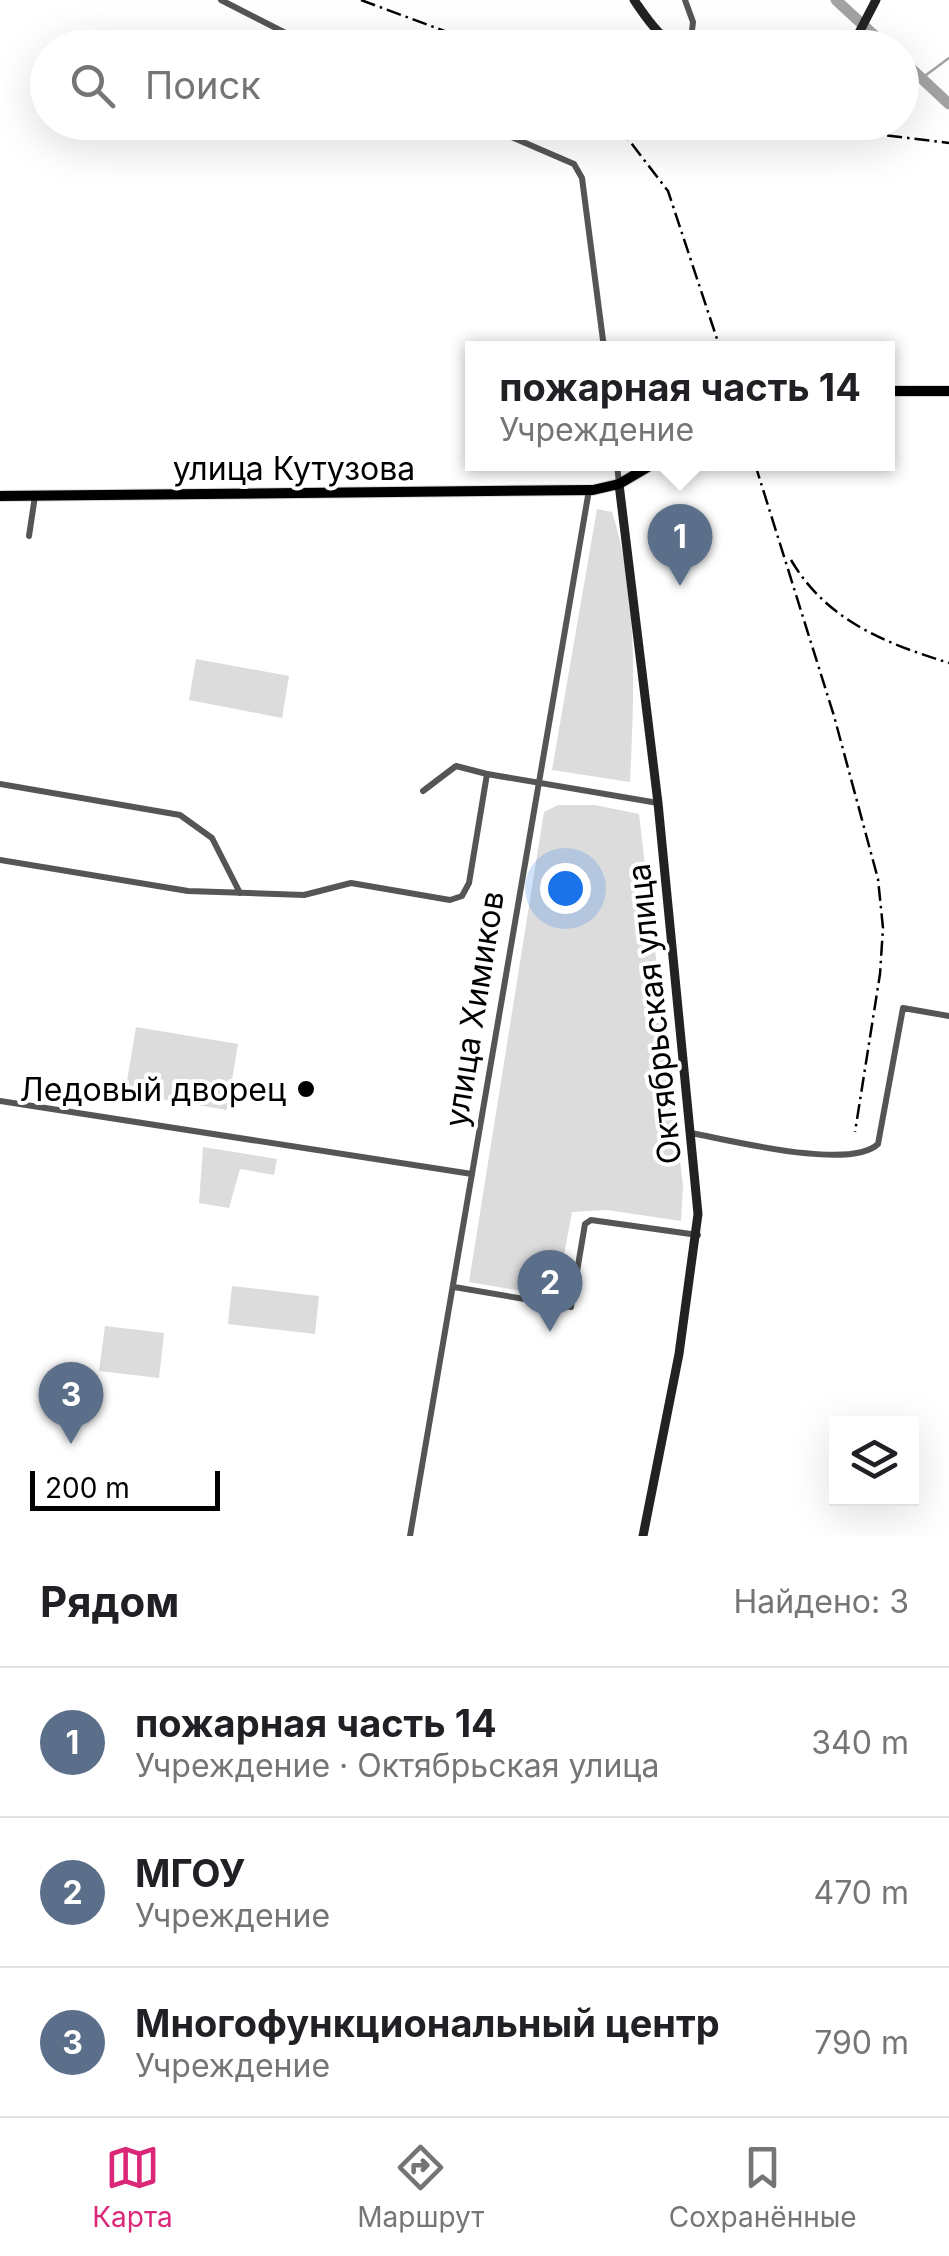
<!DOCTYPE html>
<html lang="ru">
<meta charset="utf-8">
<style>
:root{--surface:#fff;--page:#f2f2f2;--text:#202124;--muted:#757577;--line:#e0e0e0;--accent:#db2777}
body{margin:0;font-family:Inter,sans-serif;background:var(--page);color:var(--text)}
.controls{position:absolute;right:30px;bottom:30px;display:grid;overflow:hidden;border-radius:0px;box-shadow:0 10px 40px #0002}
.controls button{width:90px;height:90px;display:grid;place-items:center;padding:0;border:0;border-bottom:2px solid var(--line);background:var(--surface);color:var(--text);font:50px sans-serif}
.scale{position:absolute;left:30px;bottom:25px;width:190px;box-sizing:border-box;padding-left:10px;border:5px solid #000;border-top:0;font-size:28px;line-height:35px;white-space:nowrap;color:#000;-webkit-text-stroke:8px #fff;paint-order:stroke}
.you{position:absolute;left:565px;top:888px;width:35px;height:35px;margin:-25px;border:8px solid #fff;border-radius:50%;background:#1a73e8;box-shadow:0 0 0 15px #1a73e833}
.badge{display:grid;place-items:center;width:65px;height:65px;border-radius:50%;background:var(--accent);color:#fff;font-size:32px;font-weight:700}
.pin{position:absolute;translate:-50% -82px;filter:drop-shadow(0 2px 5px #0008)}
.pin::after{content:'';position:absolute;top:52px;width:35px;height:30px;background:inherit;clip-path:polygon(0 0,100% 0,50% 100%)}
.popup{position:absolute;left:465px;top:341px;width:430px;height:130px;box-sizing:border-box;display:grid;place-content:center;border-radius:0px;background:var(--surface);filter:drop-shadow(0 2px 8px #0005);font-size:32px;white-space:nowrap;color:var(--muted)}
.popup b{font-size:38px;color:var(--text)}
.popup::after{content:'';position:absolute;left:50%;top:100%;margin-left:-20px;border:20px solid transparent;border-top-color:var(--surface)}
.list{margin:0;padding:0;list-style:none}
h2{display:flex;justify-content:space-between;align-items:center;height:130px;margin:0;padding:0 40px;font-size:42px}
h2 small{font-size:32px;font-weight:400;color:var(--muted)}
.list li{display:grid;grid-template-columns:65px 1fr auto;gap:30px;align-items:center;box-sizing:border-box;height:150px;padding:0 40px;border-top:2px solid var(--line)}
.list b{display:block;font-size:38px;white-space:nowrap}
.list p{margin:0;font-size:32px;white-space:nowrap;color:var(--muted)}
.list em{font-size:32px;font-style:normal;color:var(--muted)}
.icon{flex:none;width:55px;height:55px;fill:none;stroke:currentColor;stroke-width:2;stroke-linecap:round;stroke-linejoin:round}
.map{position:relative;flex:none;width:949px;height:1536px;overflow:hidden}
.search{position:absolute;background:var(--surface);box-shadow:0 10px 40px #0002;left:30px;right:30px;top:30px;height:110px;display:flex;align-items:center;gap:25px;box-sizing:border-box;padding:0 35px;border-radius:55px;color:var(--muted);font-size:38px}
.sheet{height:580px;background:var(--surface)}
nav{display:flex;justify-content:space-around;align-items:center;box-sizing:border-box;height:140px;border-top:2px solid var(--line);background:var(--surface);font-size:28px;color:var(--muted)}
nav a{display:grid;justify-items:center;gap:5px}
nav .on{color:var(--accent)}
.map>svg:first-child{display:block}
</style>
<div class="map">
<svg width="949" height="1536" viewBox="0 0 949 1536">
<rect width="100%" height="100%" fill="#fff"/>
<!-- green -->
<g fill="#dcdcdc">
<path d="M 597,509 L 612,512 C 639,596 634,694 630,782 L 552,770 Z"/>
<path d="M 196,659 L 289,676 L 282,718 L 189,700 Z"/>
<path d="M 558,805 L 595,805 L 639,814 L 683,1186 L 681,1221 L 607,1210 L 572,1212 L 556,1297 L 469,1282 L 544,812 Z"/>
<path d="M 136,1027 L 238,1044 L 227,1110 L 125,1093 Z"/>
<path d="M 203,1147 L 277,1159 L 274,1175 L 240,1169 L 229,1208 L 199,1203 Z"/>
<path d="M 232,1286 L 319,1296 L 315,1334 L 228,1324 Z"/>
<path d="M 105,1326 L 164,1333 L 159,1378 L 99,1371 Z"/>
</g>
<g fill="none" stroke-linecap="round" stroke-linejoin="round">
<!-- stream -->
<path stroke="#a3a3a3" stroke-width="2.5" d="M 922,78 L 949,58"/>
<!-- river -->
<g stroke="#a3a3a3" stroke-width="11">
<path d="M 836,0 L 888,48"/>
<path d="M 902,60 L 949,104"/>
</g>
<defs>
<g id="primary">
<path d="M 888,391 L 949,391"/>
<path d="M 0,496 L 593,490 L 619,484 L 653,464"/>
</g>
</defs>
<!-- primary casing -->
<use href="#primary" stroke="#dbdbdb" stroke-width="12"/>
<!-- street -->
<g stroke="#555" stroke-width="6">
<path d="M 221,0 L 315,48"/>
<path d="M 685,0 L 693,22 L 690,48"/>
<path d="M 477,122 L 574,164 L 582,178 L 604,348"/>
<path d="M 617,464 L 619,484"/>
<path d="M 29,536 L 35,496"/>
<path d="M 0,784 L 180,815 L 212,838 L 240,893"/>
<path d="M 423,791 L 456,766 L 487,774"/>
<path d="M 0,860 L 188,891 L 304,895 L 351,883 L 450,900 L 462,896 L 469,883 L 487,774 L 658,803"/>
<path d="M 0,1101 L 472,1174"/>
<path d="M 691,1133 C 730,1140 850,1171 878,1144 L 903,1008 L 949,1016"/>
<path d="M 454,1287 L 571,1307 L 585,1224 L 591,1220 L 698,1235"/>
<path d="M 410,1536 L 589,490"/>
</g>
<!-- secondary -->
<g stroke="#222" stroke-width="9">
<path d="M 634,0 C 648,20 661,42 686,48"/>
<path d="M 851,48 L 876,0"/>
<path d="M 619,484 L 658,803 L 698,1214 L 679,1354 L 643,1536"/>
</g>
<!-- primary -->
<use href="#primary" stroke="#000" stroke-width="10"/>
<!-- rail -->
<g stroke="#000" stroke-width="2.5" stroke-dasharray="15 5 2.5 5" stroke-linecap="butt">
<path d="M 361,0 L 490,48"/>
<path d="M 615,122 L 668,191 L 720,348"/>
<path d="M 778,122 L 949,143"/>
<path d="M 755,464 L 834,716 L 878,879 L 883,928 L 880,974 L 855,1132"/>
<path d="M 791,560 C 827,621 885,643 949,663"/>
</g>
</g>
<!-- markers -->
<circle fill="#000" stroke="#fff" stroke-width="4" cx="306" cy="1089" r="10"/>
<g text-anchor="middle" dominant-baseline="central" stroke-width="8" stroke-linejoin="round" paint-order="stroke">
<!-- street labels -->
<g font-size="32" fill="#000" stroke="#fff">
<text x="294" y="468">улица Кутузова</text>
<text transform="translate(474 1009) rotate(-81)">улица Химиков</text>
<text transform="translate(654 1014) rotate(-96)">Октябрьская улица</text>
</g>
<!-- poi labels -->
<g font-size="32" fill="#000" stroke="#fff" text-anchor="end">
<text x="286" y="1089">Ледовый дворец</text>
</g>
</g>
</svg>
<div class="controls">
<button><svg class="icon" aria-label="layers" viewBox="0 0 24 24"><path d="M12 4l9 5-9 5-9-5zM3 14l9 5 9-5"/></svg></button>
</div>
<div class="scale">200 m</div>
<div class="you"></div>
<div class="pin badge" style="left:680px;top:586px;background:#5c6f8a">1</div>
<div class="popup"><b>пожарная часть 14</b>Учреждение</div>
<div class="pin badge" style="left:550px;top:1332px;background:#5c6f8a">2</div>
<div class="pin badge" style="left:71px;top:1444px;background:#5c6f8a">3</div>
<div class="search"><svg class="icon" aria-label="search" viewBox="0 0 24 24"><circle cx="10" cy="10" r="6"/><path d="M15 15l6 6"/></svg>Поиск</div>
</div>
<section class="sheet">
<h2>Рядом<small>Найдено: 3</small></h2>
<ul class="list">
<li><span class="badge" style="background:#5c6f8a">1</span><div><b>пожарная часть 14</b><p>Учреждение · Октябрьская улица</p></div><em>340 m</em></li>
<li><span class="badge" style="background:#5c6f8a">2</span><div><b>МГОУ</b><p>Учреждение</p></div><em>470 m</em></li>
<li><span class="badge" style="background:#5c6f8a">3</span><div><b>Многофункциональный центр</b><p>Учреждение</p></div><em>790 m</em></li>
</ul>
</section>
<nav>
<a class="on"><svg class="icon" aria-label="map" viewBox="0 0 24 24"><path d="M3 6l6-2 6 2 6-2v14l-6 2-6-2-6 2zM9 4v14M15 6v14"/></svg>Карта</a>
<a><svg class="icon" aria-label="directions" viewBox="0 0 24 24"><path d="M12 3l9 9-9 9-9-9zM9 14v-3h6M13 9l2 2-2 2"/></svg>Маршрут</a>
<a><svg class="icon" aria-label="saved" viewBox="0 0 24 24"><path d="M7 4h10v16l-5-4-5 4z"/></svg>Сохранённые</a>
</nav>
